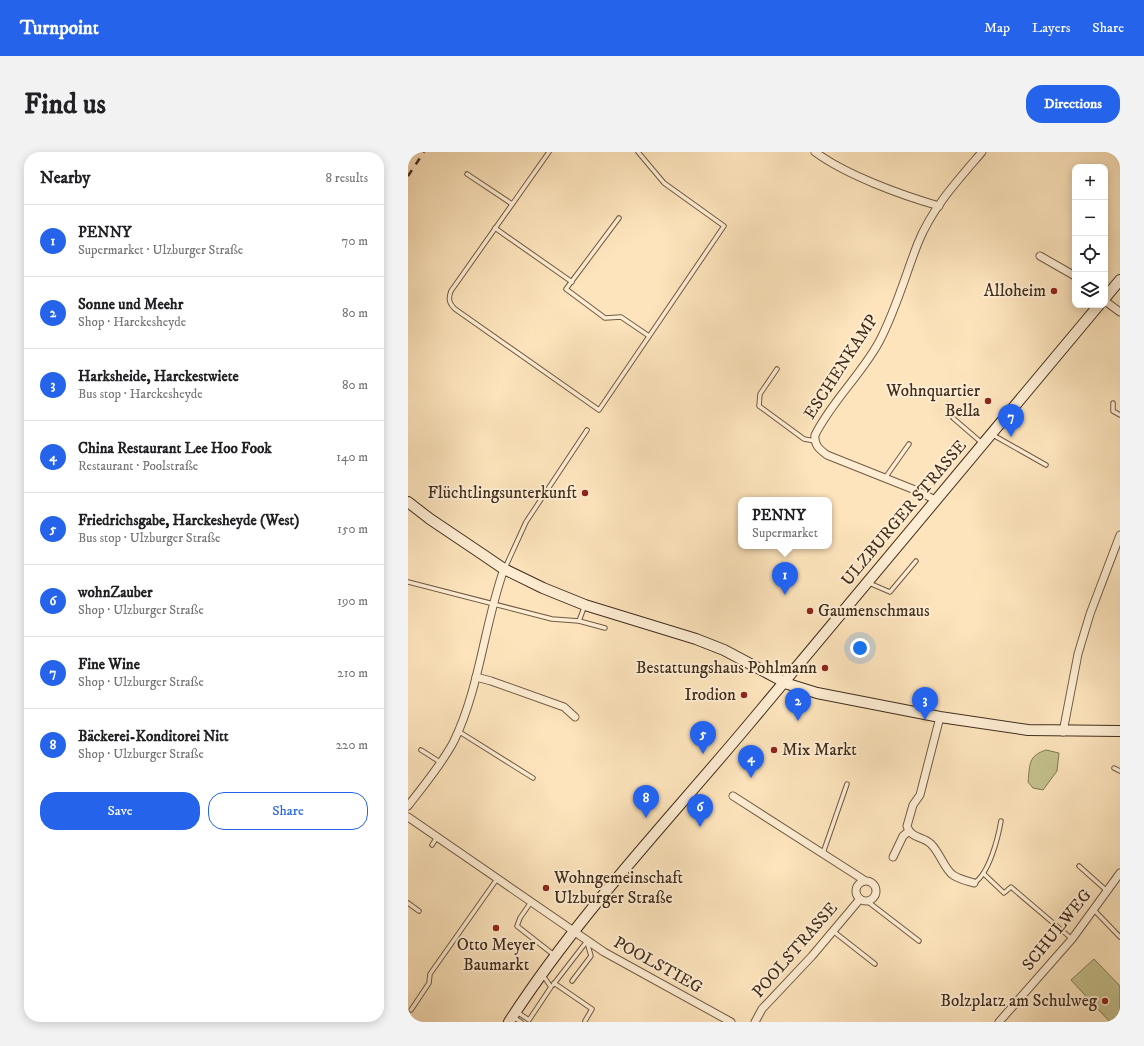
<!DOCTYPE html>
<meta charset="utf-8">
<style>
:root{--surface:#fff;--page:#f2f2f2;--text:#202124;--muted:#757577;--line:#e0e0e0;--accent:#2563eb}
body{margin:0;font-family:"IM FELL DW Pica",serif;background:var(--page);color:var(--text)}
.controls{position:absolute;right:12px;top:12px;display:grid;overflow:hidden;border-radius:8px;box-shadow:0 2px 10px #0003}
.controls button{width:36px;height:36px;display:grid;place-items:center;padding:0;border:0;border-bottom:1px solid var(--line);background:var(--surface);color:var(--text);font:20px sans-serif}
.you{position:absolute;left:452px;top:496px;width:14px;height:14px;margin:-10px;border:3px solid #fff;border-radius:50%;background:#1a73e8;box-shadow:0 0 0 6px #1a73e833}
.badge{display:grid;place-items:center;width:26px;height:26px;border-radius:50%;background:var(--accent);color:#fff;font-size:13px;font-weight:700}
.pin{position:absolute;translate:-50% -33px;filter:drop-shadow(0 1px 2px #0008)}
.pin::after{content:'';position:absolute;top:21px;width:14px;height:12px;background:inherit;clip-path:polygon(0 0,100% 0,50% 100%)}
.popup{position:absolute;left:330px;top:345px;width:94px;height:52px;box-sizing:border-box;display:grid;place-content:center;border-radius:8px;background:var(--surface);filter:drop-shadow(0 1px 3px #0005);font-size:13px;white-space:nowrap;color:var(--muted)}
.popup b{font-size:15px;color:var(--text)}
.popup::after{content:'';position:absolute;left:50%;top:100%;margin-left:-8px;border:8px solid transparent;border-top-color:var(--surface)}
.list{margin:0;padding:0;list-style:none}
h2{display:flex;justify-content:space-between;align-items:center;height:52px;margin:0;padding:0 16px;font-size:17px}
h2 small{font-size:13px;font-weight:400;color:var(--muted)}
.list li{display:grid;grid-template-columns:26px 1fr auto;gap:12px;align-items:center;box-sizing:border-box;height:72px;padding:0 16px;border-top:1px solid var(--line)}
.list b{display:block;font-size:15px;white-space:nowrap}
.list p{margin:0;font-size:13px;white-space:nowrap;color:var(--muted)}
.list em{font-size:13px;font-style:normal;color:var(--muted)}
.actions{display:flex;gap:8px;padding:12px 16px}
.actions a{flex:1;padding:9px 0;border:1px solid var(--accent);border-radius:16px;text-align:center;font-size:14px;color:var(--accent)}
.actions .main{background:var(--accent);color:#fff}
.icon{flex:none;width:22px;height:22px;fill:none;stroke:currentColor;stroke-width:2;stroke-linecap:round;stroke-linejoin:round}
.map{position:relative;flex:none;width:712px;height:870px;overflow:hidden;border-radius:16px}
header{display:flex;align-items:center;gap:24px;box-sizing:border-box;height:56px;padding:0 20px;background:var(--accent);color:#fff}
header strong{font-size:19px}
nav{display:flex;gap:22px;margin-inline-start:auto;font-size:14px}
.intro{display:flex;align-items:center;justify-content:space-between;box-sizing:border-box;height:96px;padding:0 24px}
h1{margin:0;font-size:28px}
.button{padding:10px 18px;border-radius:16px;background:var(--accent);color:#fff;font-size:14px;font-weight:700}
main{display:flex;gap:24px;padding:0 24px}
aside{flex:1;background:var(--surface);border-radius:16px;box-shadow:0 2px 10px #0003}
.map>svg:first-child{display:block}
</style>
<header>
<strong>Turnpoint</strong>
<nav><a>Map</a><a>Layers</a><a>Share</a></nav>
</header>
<div class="intro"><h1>Find us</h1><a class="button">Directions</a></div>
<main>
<aside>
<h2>Nearby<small>8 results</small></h2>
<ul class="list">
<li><span class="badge">1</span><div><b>PENNY</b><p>Supermarket · Ulzburger Straße</p></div><em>70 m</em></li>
<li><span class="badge">2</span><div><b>Sonne und Meehr</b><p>Shop · Harckesheyde</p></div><em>80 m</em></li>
<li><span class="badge">3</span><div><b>Harksheide, Harckestwiete</b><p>Bus stop · Harckesheyde</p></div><em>80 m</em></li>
<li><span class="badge">4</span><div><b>China Restaurant Lee Hoo Fook</b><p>Restaurant · Poolstraße</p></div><em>140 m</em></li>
<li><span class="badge">5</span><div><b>Friedrichsgabe, Harckesheyde (West)</b><p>Bus stop · Ulzburger Straße</p></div><em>150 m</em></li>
<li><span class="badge">6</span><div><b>wohnZauber</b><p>Shop · Ulzburger Straße</p></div><em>190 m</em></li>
<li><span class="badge">7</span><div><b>Fine Wine</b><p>Shop · Ulzburger Straße</p></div><em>210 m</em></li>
<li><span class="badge">8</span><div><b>Bäckerei-Konditorei Nitt</b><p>Shop · Ulzburger Straße</p></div><em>220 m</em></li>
</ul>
<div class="actions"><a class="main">Save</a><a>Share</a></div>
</aside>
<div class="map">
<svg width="712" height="870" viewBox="0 0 712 870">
<rect width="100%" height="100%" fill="#fde4bc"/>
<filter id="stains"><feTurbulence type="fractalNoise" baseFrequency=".005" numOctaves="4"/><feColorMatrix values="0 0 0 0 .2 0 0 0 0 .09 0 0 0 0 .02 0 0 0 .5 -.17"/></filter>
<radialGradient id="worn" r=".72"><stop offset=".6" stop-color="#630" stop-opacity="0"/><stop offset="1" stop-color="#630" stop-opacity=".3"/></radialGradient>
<!-- green -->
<g fill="#c4c28d" stroke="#827855">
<path d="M 638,598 L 651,601 L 649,619 L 635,638 L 625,636 L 620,630 C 622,612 620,604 638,598 Z"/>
<path d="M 686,807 L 712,834 L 712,863 L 705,870 L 702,870 L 663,828 Z"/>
</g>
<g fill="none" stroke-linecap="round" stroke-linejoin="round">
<defs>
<g id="service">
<path d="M 141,0 L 43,139 C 40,147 41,151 47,157 L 191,258 L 316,74 L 256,31 L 230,0"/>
<path d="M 59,22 L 104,52"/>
<path d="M 211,66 L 158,137 L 197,166 L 213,165 L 241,184"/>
<path d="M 87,76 L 164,130"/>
<path d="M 369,217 L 352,242 L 351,254 L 396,287 L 407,289"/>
<path d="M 705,251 L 705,259 L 712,263"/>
<path d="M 545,266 L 574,291"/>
<path d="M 585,283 L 638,313"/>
<path d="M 477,326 L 501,292"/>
<path d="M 97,416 L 118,370 L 179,278"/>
<path d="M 0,430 L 144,467 L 171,469 L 197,476"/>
<path d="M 461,431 L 482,440 L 508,409"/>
<path d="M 171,469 L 177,453"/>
<path d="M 50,579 L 125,626"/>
<path d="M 13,598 L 32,610"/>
<path d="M 706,616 L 712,619"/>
<path d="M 24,693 L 29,685"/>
<path d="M 415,701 L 439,632"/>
<path d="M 671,714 L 699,739"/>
<path d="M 576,722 L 596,741 L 603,735 L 664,787"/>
<path d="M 566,731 C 581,722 590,686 593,669"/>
<path d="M 459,749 L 511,789"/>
<path d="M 123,750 L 112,766 L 109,774 L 146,803"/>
<path d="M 0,751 L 11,759"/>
<path d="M 686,758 L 712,785"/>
<path d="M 425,779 L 467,812"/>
<path d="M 164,829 L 183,804 L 179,790"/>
<path d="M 146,831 L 184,857 L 177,869"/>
<path d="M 145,833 L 179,789"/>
<path d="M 3,858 L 21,831 L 22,822 L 89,727"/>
<path d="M 109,860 L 121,868 L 143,835 L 134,822"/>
<path d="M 105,865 L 113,870"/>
</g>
<g id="minor">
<path d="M 407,0 C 438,23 493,43 531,54"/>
<path d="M 632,104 L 667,124"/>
<path d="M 697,149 L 712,160"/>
<path d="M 527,348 L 512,340 L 419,303 C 411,297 406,293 407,283 C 424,249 453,223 471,190 C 488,158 497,124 510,91 C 524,56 550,28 574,0"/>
<path d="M 68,525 L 83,529 L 156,555 L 167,565"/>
<path d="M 532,565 L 512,643 L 505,653 L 499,674 C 503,687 515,684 523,692 C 532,701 537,718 545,723 C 551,727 559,729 566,731"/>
<path d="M 655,580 L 670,502 L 682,462 L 712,383"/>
<path d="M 325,644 L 456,728"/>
<path d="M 0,654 C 16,633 34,612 46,589 C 72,535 76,473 96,417"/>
<path d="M 0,665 L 196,800 L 323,870"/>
<path d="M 485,705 L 495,684 L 501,679"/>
<circle cx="458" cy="739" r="10"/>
<path d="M 347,870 L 354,857 L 404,804 L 452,747"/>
<path d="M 591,870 L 664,787 L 712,721"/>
</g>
<g id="secondary">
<path d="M 697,146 L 712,128"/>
<path d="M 0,350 L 22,367 L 74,402 L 96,417 L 135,436 L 177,453 L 288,487 L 316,498 L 380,532 L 409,541 L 532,565 L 620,578 L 712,579"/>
<path d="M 101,870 C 170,763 259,670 341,572 C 458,433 574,293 691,153"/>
</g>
</defs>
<!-- service casing -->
<use href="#service" stroke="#6f5b45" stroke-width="5.5"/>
<!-- minor casing -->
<use href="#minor" stroke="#6f5b45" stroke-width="9"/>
<!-- secondary casing -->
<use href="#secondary" stroke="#402d1d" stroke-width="12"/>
<!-- service -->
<use href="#service" stroke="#feedd3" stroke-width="3.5"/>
<!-- minor -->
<use href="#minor" stroke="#feedd3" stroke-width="7"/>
<!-- secondary -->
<use href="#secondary" stroke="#feedd3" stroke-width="10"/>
<!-- rail -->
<path stroke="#402d1d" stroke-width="2.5" stroke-dasharray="7 7" stroke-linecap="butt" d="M 0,24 L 16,0"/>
</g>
<!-- markers -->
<g fill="#8f2418" stroke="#feedd3" stroke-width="1.5">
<circle cx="646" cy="139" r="4"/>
<circle cx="580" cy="249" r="4"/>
<circle cx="177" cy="341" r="4"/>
<circle cx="402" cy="459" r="4"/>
<circle cx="417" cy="516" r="4"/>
<circle cx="336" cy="543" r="4"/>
<circle cx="366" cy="598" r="4"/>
<circle cx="138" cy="736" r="4"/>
<circle cx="88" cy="776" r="4"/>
<circle cx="697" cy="849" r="4"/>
</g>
<g text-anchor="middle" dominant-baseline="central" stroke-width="4" stroke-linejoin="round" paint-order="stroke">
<!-- poi labels -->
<g font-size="17" fill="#402d1d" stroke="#feedd3" text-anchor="end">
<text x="638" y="139">Alloheim</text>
<text x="572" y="239">Wohnquartier<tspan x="572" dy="20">Bella</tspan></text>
<text x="169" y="341">Flüchtlingsunterkunft</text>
<text x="410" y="459" text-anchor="start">Gaumenschmaus</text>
<text x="409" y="516">Bestattungshaus Pohlmann</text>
<text x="328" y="543">Irodion</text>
<text x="374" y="598" text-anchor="start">Mix Markt</text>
<text x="146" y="726" text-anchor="start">Wohngemeinschaft<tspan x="146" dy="20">Ulzburger Straße</tspan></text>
<text x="88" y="793" text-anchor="middle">Otto Meyer<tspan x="88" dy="20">Baumarkt</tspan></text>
<text x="689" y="849">Bolzplatz am Schulweg</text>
</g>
<!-- street labels -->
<g font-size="17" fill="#402d1d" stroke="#feedd3">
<text transform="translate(433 215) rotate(-57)">ESCHENKAMP</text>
<text transform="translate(496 361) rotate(-50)">ULZBURGER STRASSE</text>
<text transform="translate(649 778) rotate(-51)">SCHULWEG</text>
<text transform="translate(387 798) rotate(-49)">POOLSTRASSE</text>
<text transform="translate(250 813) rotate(29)">POOLSTIEG</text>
</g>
</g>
<rect width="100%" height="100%" filter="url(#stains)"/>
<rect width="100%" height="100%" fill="url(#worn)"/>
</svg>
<div class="controls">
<button>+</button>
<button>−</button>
<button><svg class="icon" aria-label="locate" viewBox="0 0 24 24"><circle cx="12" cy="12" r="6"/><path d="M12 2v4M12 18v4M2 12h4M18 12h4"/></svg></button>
<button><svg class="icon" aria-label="layers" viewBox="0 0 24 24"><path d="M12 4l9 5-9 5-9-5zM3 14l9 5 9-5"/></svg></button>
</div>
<div class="you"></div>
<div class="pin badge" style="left:377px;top:443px">1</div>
<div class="popup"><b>PENNY</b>Supermarket</div>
<div class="pin badge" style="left:390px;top:569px">2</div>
<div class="pin badge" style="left:517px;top:568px">3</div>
<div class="pin badge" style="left:343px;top:626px">4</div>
<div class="pin badge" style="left:295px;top:602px">5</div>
<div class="pin badge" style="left:292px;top:675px">6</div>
<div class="pin badge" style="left:603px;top:285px">7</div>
<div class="pin badge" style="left:238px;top:666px">8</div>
</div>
</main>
